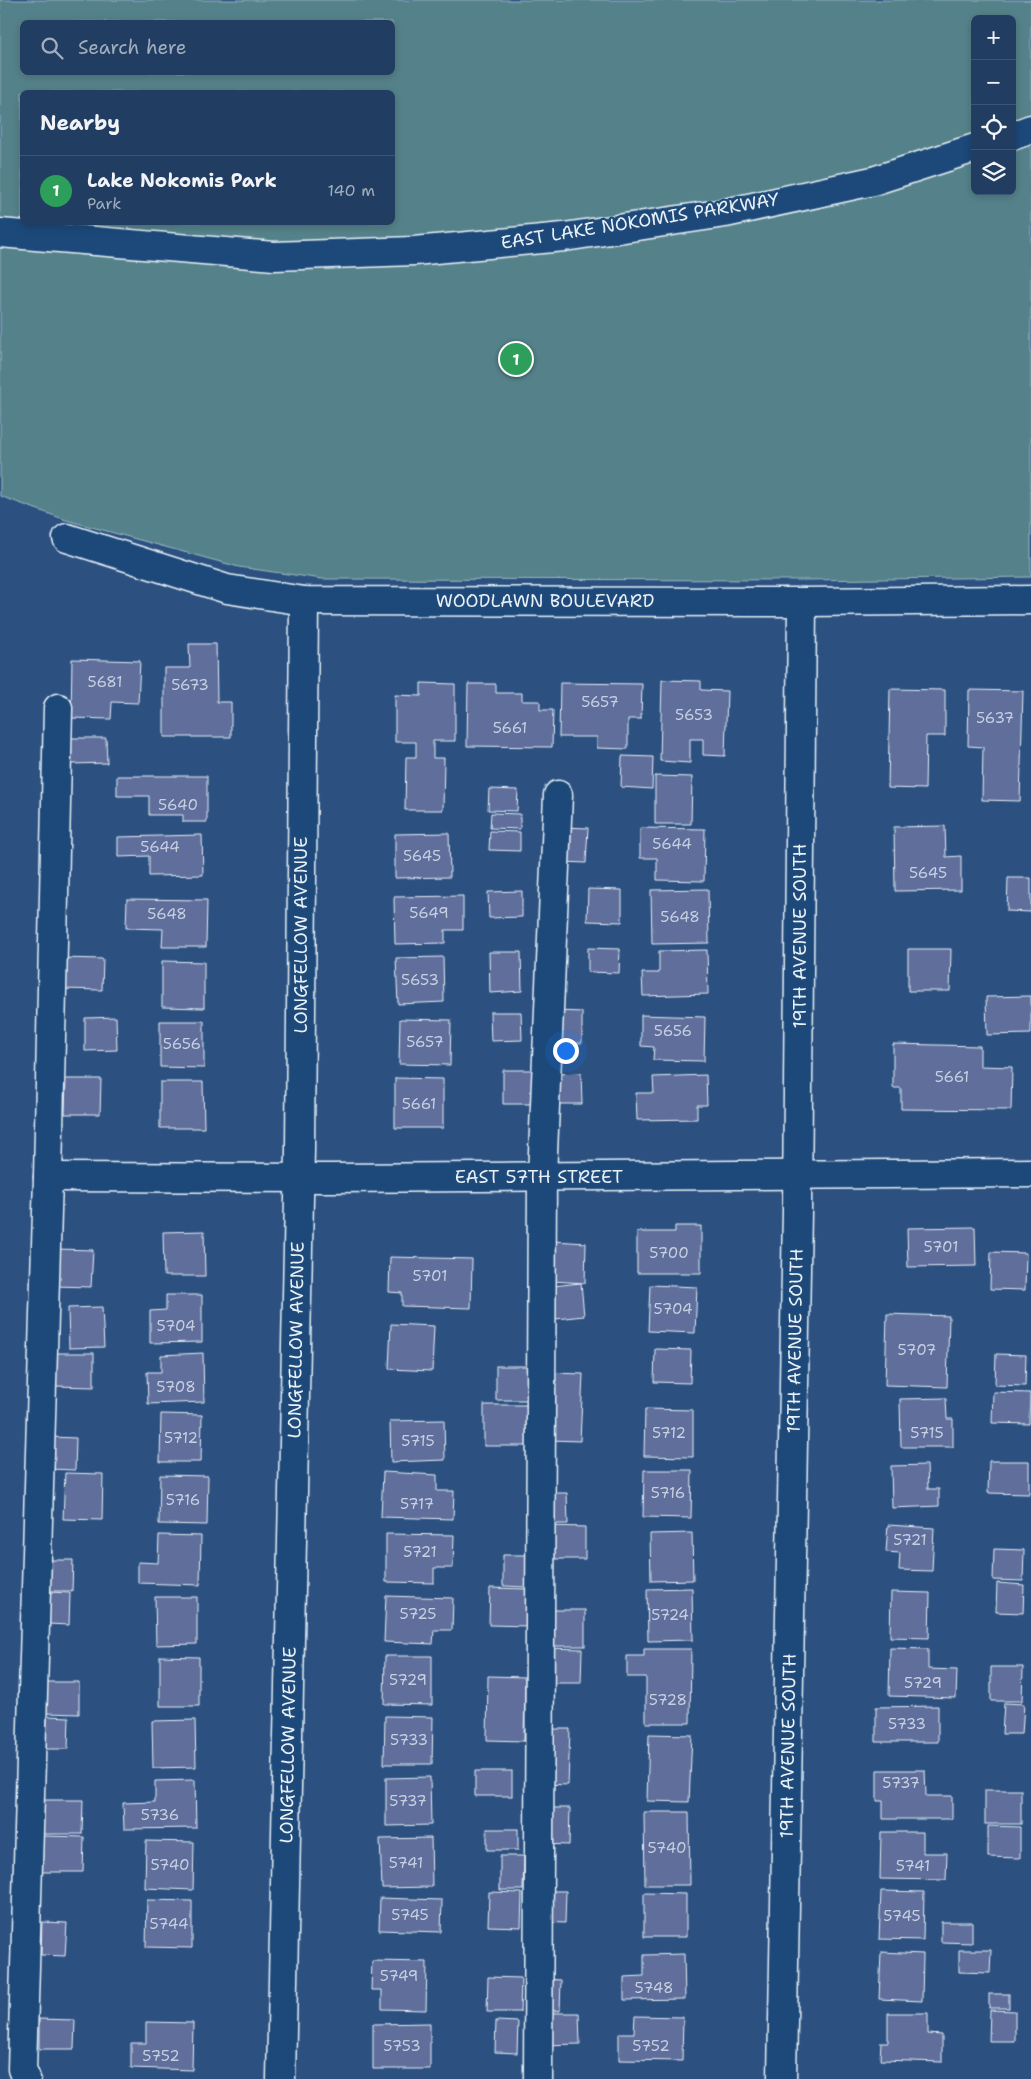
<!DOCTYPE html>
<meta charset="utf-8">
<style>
:root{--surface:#213d61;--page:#2d486a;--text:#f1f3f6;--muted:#a2aebd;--line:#3e5676;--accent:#ff9aa2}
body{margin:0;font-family:"Shantell Sans",sans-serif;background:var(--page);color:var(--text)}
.controls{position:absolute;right:15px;top:15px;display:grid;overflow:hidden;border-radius:8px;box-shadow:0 2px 8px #0003}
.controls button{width:45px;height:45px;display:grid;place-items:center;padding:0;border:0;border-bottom:1px solid var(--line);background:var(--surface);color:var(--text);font:25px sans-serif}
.you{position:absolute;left:565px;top:1050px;width:18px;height:18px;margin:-12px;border:4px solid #fff;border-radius:50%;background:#1a73e8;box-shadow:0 0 0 8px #1a73e833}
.badge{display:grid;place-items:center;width:32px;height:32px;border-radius:50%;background:var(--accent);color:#fff;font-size:16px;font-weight:700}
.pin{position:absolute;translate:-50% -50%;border:2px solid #fff;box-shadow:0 1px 5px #0006}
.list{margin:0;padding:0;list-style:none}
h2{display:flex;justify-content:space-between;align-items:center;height:65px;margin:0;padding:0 20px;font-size:21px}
h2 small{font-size:16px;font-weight:400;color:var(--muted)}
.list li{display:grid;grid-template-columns:32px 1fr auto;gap:15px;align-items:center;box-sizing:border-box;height:70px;padding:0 20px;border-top:1px solid var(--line)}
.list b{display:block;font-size:19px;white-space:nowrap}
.list p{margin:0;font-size:16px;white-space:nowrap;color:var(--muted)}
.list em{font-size:16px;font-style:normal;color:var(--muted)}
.icon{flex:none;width:28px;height:28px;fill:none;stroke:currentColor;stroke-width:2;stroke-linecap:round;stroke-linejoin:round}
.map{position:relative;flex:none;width:1031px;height:2079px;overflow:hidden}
.search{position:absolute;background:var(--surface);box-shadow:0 2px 8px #0003;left:20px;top:20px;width:375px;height:55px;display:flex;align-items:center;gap:12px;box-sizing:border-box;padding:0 18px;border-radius:8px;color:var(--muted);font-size:19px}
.panel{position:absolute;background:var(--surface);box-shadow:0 2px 8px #0003;left:20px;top:90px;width:375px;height:135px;border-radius:8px}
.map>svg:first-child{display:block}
</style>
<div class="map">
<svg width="1031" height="2079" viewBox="0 0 1031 2079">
<rect width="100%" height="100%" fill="#2c5181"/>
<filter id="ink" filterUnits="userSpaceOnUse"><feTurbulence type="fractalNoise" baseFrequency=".02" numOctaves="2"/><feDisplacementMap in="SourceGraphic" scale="10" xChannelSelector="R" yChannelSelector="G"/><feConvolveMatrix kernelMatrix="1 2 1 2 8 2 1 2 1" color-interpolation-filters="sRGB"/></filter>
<g filter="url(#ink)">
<!-- green -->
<path fill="#55828a" stroke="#9ebac1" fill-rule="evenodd" d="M 0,0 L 1031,0 L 1031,577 L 805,580 L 322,579 L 239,567 L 66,520 L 0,496 ZM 975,19 L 1012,19 L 1012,191 L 975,191 ZM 22,22 L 392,22 L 392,72 L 22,72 ZM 22,92 L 392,92 L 392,222 L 22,222 Z"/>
<!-- building -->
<g fill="#5f6e9b" stroke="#e8f1f8">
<path d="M 189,644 L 216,644 L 217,702 L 231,702 L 231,737 L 164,737 L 164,668 L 190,668 Z"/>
<path d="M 72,659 L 140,661 L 138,703 L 112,702 L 111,719 L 71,718 Z"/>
<path d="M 662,680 L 701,681 L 701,690 L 727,691 L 725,756 L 703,755 L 703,739 L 690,739 L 690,763 L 660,761 Z"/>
<path d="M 421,683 L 455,684 L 455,741 L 433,741 L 433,758 L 444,758 L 443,810 L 405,810 L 406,757 L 416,757 L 416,742 L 395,742 L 395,695 L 421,696 Z"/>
<path d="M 560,683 L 642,684 L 641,719 L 628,719 L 628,749 L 597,748 L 597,737 L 559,737 Z"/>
<path d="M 468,684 L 496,684 L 496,693 L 522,693 L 522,701 L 540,701 L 540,710 L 553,710 L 552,747 L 467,746 Z"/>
<path d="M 890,689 L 945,690 L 945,736 L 926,736 L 925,789 L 888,788 Z"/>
<path d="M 969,690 L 1023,691 L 1020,801 L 982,800 L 983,747 L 968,746 Z"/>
<path d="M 71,738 L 106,738 L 107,763 L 71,764 Z"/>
<path d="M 622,756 L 653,757 L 652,789 L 621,787 Z"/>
<path d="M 117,776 L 207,776 L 207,822 L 183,822 L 183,815 L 149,815 L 149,796 L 117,796 Z"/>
<path d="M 655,776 L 692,777 L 691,824 L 655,824 Z"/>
<path d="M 489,789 L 518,790 L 517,811 L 488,810 Z"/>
<path d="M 491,813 L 520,814 L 520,829 L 490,828 Z"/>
<path d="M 945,826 L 946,857 L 961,856 L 961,890 L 895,891 L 894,827 Z"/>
<path d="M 564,827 L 588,828 L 586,863 L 563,862 Z"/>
<path d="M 640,828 L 705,829 L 704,881 L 657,880 L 657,858 L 640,858 Z"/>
<path d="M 490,831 L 520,832 L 520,851 L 489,850 Z"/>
<path d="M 449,833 L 450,877 L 395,878 L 395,834 Z"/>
<path d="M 202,835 L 203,875 L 149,876 L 149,856 L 118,857 L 118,837 Z"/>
<path d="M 1008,878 L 1031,878 L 1031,912 L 1007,911 Z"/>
<path d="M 588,889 L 622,890 L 622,922 L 587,921 Z"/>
<path d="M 708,889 L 709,943 L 652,944 L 651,890 Z"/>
<path d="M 522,891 L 522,917 L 489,918 L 488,892 Z"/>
<path d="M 463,896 L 463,930 L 445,930 L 445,943 L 395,944 L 394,897 Z"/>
<path d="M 127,899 L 207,900 L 206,947 L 162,947 L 163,929 L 126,928 Z"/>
<path d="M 588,948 L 620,949 L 619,973 L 588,972 Z"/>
<path d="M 908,949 L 951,949 L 950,991 L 908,991 Z"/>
<path d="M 707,950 L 708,994 L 643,996 L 642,973 L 659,973 L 659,951 Z"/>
<path d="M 489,952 L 521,952 L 522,991 L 490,993 Z"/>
<path d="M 443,957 L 444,1002 L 398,1004 L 396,958 Z"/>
<path d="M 61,958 L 103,959 L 102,990 L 61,989 Z"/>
<path d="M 162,961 L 204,962 L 204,1008 L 162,1007 Z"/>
<path d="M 1031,996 L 1031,1034 L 987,1035 L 986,997 Z"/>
<path d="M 558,1011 L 582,1012 L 582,1043 L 558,1043 Z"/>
<path d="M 490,1012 L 521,1012 L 522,1040 L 491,1041 Z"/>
<path d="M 641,1015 L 705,1017 L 704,1061 L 653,1060 L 654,1047 L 641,1046 Z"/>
<path d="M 116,1017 L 117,1050 L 85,1051 L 85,1018 Z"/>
<path d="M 400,1019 L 451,1020 L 450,1065 L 399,1064 Z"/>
<path d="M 160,1021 L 204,1021 L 204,1068 L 160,1067 Z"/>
<path d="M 893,1044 L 980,1046 L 980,1066 L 1012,1067 L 1011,1110 L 901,1109 L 901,1088 L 893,1088 Z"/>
<path d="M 503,1070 L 537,1070 L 538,1104 L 503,1104 Z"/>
<path d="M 581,1073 L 582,1104 L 558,1104 L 558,1074 Z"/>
<path d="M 706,1075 L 707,1105 L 697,1105 L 697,1119 L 637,1120 L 636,1093 L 654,1093 L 653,1077 Z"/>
<path d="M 395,1078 L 443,1079 L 443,1128 L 395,1128 Z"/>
<path d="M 66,1079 L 101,1079 L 100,1114 L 65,1114 Z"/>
<path d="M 160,1082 L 203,1082 L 204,1128 L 160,1128 Z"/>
<path d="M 675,1226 L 701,1226 L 701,1273 L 637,1273 L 637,1232 L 675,1232 Z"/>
<path d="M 975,1227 L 976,1266 L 908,1267 L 907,1228 Z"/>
<path d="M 204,1231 L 205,1276 L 164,1276 L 163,1232 Z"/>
<path d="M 554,1241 L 586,1243 L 585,1283 L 552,1281 Z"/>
<path d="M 56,1249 L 93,1250 L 91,1287 L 54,1286 Z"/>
<path d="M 991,1252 L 1026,1253 L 1025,1290 L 990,1289 Z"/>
<path d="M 390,1257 L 472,1259 L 471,1308 L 402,1306 L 402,1293 L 389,1292 Z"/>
<path d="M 581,1283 L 584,1316 L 555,1319 L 552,1286 Z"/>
<path d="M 650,1285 L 697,1287 L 695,1333 L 648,1331 Z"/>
<path d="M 166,1295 L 202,1295 L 202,1342 L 150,1343 L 150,1311 L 166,1310 Z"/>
<path d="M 102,1307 L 104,1347 L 69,1348 L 68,1308 Z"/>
<path d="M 887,1314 L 949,1316 L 947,1387 L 885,1385 Z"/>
<path d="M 391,1324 L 434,1326 L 432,1371 L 389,1369 Z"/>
<path d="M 655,1349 L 691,1350 L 690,1383 L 654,1382 Z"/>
<path d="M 54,1353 L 94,1353 L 94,1387 L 54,1386 Z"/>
<path d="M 203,1353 L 204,1402 L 148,1404 L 147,1372 L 161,1372 L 161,1355 Z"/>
<path d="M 996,1354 L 1026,1355 L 1025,1386 L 995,1385 Z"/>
<rect x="496" y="1366" width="33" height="34"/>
<path d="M 552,1373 L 583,1374 L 580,1441 L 550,1440 Z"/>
<path d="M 993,1392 L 1030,1393 L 1029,1424 L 992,1423 Z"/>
<path d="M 946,1398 L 947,1419 L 953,1419 L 953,1447 L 901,1447 L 900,1399 Z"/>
<rect x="484" y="1405" width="50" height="41"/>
<path d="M 645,1409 L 693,1410 L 693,1457 L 644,1456 Z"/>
<path d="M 161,1414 L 202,1415 L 201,1462 L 160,1462 Z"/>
<path d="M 444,1420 L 445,1460 L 391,1462 L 390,1421 Z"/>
<path d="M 51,1437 L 76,1438 L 75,1470 L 50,1469 Z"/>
<path d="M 989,1461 L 1029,1461 L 1029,1494 L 988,1493 Z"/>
<path d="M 927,1465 L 928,1489 L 939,1489 L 939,1506 L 892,1508 L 891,1466 Z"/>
<path d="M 644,1470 L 692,1470 L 691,1518 L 643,1517 Z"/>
<path d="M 383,1472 L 437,1475 L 437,1491 L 454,1491 L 453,1519 L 381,1517 Z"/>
<path d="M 65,1473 L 103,1474 L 102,1520 L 63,1519 Z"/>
<path d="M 160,1475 L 208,1476 L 207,1525 L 159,1524 Z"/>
<path d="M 548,1493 L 567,1493 L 568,1524 L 548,1524 Z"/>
<path d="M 888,1525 L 934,1528 L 932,1571 L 899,1570 L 900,1553 L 886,1552 Z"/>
<path d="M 547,1526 L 585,1527 L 585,1559 L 547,1559 Z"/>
<path d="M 692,1533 L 693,1580 L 651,1581 L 650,1534 Z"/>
<path d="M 386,1534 L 454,1535 L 453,1568 L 434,1568 L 434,1583 L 386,1582 Z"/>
<path d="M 159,1535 L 201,1536 L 200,1585 L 138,1583 L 138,1562 L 158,1563 Z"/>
<path d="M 994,1549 L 1024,1550 L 1023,1581 L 993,1580 Z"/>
<path d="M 503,1555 L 527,1555 L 527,1587 L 503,1586 Z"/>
<path d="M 49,1560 L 73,1560 L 72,1591 L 49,1591 Z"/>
<path d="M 997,1583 L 1024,1585 L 1023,1613 L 996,1612 Z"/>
<path d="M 490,1588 L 529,1589 L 528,1626 L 489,1625 Z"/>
<path d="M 692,1588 L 693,1640 L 648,1641 L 647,1589 Z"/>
<path d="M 49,1592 L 70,1593 L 69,1625 L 48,1624 Z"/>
<path d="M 891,1592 L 930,1593 L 929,1638 L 890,1637 Z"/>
<path d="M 386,1596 L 453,1598 L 452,1630 L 434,1630 L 433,1644 L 384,1642 Z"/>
<path d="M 155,1597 L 197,1597 L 197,1644 L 156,1645 Z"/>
<rect x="545" y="1610" width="40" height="36"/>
<path d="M 546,1648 L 582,1649 L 581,1683 L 546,1683 Z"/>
<path d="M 890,1648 L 928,1649 L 928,1669 L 957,1670 L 956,1698 L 889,1696 Z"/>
<path d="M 644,1649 L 691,1649 L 690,1723 L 646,1723 L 646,1677 L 627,1677 L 627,1656 L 644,1656 Z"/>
<path d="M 160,1656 L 199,1657 L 199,1706 L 160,1706 Z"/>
<path d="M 385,1656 L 432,1656 L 432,1705 L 384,1704 Z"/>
<path d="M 991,1667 L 1023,1667 L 1022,1701 L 991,1701 Z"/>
<path d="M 488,1676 L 525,1677 L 524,1741 L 487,1740 Z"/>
<path d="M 47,1682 L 79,1682 L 79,1714 L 46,1713 Z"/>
<path d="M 1004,1703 L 1024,1704 L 1022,1734 L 1002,1734 Z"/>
<path d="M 938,1706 L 938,1742 L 876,1742 L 876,1707 Z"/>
<path d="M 47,1716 L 69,1717 L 68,1749 L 46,1749 Z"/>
<path d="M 385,1716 L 433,1717 L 432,1764 L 384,1764 Z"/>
<path d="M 195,1720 L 196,1767 L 153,1768 L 152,1721 Z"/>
<path d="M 546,1729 L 570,1729 L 568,1785 L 544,1784 Z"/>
<path d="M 649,1734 L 692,1735 L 689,1802 L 647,1801 Z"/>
<path d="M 877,1770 L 925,1770 L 926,1796 L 952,1796 L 952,1819 L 883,1819 L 883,1801 L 877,1801 Z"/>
<rect x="475" y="1771" width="37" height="25"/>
<path d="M 430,1777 L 431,1825 L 386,1826 L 386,1778 Z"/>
<path d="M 195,1780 L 196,1828 L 124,1829 L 123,1803 L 155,1802 L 155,1781 Z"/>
<rect x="985" y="1790" width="36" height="34"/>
<path d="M 43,1800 L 83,1800 L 82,1834 L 43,1834 Z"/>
<path d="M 543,1808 L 570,1808 L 569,1845 L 542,1844 Z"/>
<path d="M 644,1812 L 689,1812 L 690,1885 L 645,1885 Z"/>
<path d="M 988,1826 L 1020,1827 L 1020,1858 L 988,1857 Z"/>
<rect x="487" y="1829" width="31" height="21"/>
<path d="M 881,1832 L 923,1832 L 923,1853 L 947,1853 L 946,1880 L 880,1879 Z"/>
<path d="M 43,1836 L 84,1837 L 83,1872 L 42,1872 Z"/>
<path d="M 431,1838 L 432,1887 L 382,1888 L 380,1839 Z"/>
<path d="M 146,1841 L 194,1842 L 193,1890 L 145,1888 Z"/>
<path d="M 500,1856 L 524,1856 L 523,1890 L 500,1890 Z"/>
<path d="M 542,1891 L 566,1891 L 565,1923 L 541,1922 Z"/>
<path d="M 881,1891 L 924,1892 L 923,1940 L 879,1939 Z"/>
<path d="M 489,1892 L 522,1893 L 521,1927 L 488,1926 Z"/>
<path d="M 644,1893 L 686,1894 L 686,1937 L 644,1937 Z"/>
<path d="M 380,1898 L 442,1900 L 441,1932 L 379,1930 Z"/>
<path d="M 147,1900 L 192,1901 L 192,1948 L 146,1947 Z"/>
<path d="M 42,1922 L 67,1923 L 65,1956 L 41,1955 Z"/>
<path d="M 941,1922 L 972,1922 L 972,1943 L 941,1942 Z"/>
<path d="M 959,1950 L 991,1950 L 990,1973 L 959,1972 Z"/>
<path d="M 881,1952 L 923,1954 L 922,2001 L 879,1999 Z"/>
<path d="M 684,1954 L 685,1999 L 624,2000 L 624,1977 L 644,1976 L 644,1955 Z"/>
<path d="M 372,1961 L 427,1962 L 426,2010 L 382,2009 L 382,1990 L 371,1990 Z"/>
<path d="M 488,1977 L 521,1978 L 520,2012 L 487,2012 Z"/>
<path d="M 544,1979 L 561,1980 L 560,2011 L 542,2010 Z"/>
<rect x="989" y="1994" width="20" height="14"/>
<path d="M 990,2010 L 1015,2011 L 1015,2041 L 989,2041 Z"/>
<path d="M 541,2013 L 579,2013 L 580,2044 L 542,2045 Z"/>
<path d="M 888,2013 L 928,2013 L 928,2034 L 942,2035 L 942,2062 L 880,2060 L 881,2042 L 888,2042 Z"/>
<path d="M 635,2016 L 683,2017 L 682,2061 L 619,2060 L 619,2033 L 634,2033 Z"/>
<path d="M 39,2019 L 75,2020 L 74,2049 L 39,2049 Z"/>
<path d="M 496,2021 L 518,2022 L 517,2053 L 495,2052 Z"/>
<path d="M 146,2022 L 193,2023 L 192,2070 L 131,2068 L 131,2043 L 146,2043 Z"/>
<path d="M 430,2023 L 430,2069 L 373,2069 L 373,2024 Z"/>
</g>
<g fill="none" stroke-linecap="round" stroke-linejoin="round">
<defs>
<g id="minor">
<path d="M 1012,136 L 1031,129"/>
<path d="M 0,233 L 274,256 L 414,251 L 564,237 L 725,213 L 873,181 L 975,148"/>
<path d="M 67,538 L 227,589 L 304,601 L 802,602 L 1031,600"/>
<path d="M 48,1177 L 331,1178 L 1031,1173"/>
<path d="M 26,2079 L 22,2069 L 48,1177 L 58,708"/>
<path d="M 281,2079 L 300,1150 L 304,601"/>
<path d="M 538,2079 L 542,1177 L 558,795"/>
<path d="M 782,2079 L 797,1211 L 802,602"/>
</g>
</defs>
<!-- minor casing -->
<use href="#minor" stroke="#e8f1f8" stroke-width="31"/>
<!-- minor -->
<use href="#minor" stroke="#1f4a7a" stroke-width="28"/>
</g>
</g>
<g text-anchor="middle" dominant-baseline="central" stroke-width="4.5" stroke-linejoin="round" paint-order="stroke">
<!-- number labels -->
<g font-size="15" fill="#c6d0e1">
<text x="105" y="682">5681</text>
<text x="190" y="685">5673</text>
<text x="600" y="702">5657</text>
<text x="694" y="715">5653</text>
<text x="995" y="718">5637</text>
<text x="510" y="728">5661</text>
<text x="178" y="805">5640</text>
<text x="672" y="844">5644</text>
<text x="160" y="847">5644</text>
<text x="422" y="856">5645</text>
<text x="928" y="873">5645</text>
<text x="429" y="913">5649</text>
<text x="167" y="914">5648</text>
<text x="680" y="917">5648</text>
<text x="420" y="980">5653</text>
<text x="673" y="1031">5656</text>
<text x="425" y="1042">5657</text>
<text x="182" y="1044">5656</text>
<text x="952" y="1077">5661</text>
<text x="419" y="1104">5661</text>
<text x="941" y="1247">5701</text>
<text x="669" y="1253">5700</text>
<text x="430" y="1276">5701</text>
<text x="673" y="1309">5704</text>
<text x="176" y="1326">5704</text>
<text x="917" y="1350">5707</text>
<text x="176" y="1387">5708</text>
<text x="669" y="1433">5712</text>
<text x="927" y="1433">5715</text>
<text x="181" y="1438">5712</text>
<text x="418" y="1441">5715</text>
<text x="668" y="1493">5716</text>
<text x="183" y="1500">5716</text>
<text x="417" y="1504">5717</text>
<text x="910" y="1540">5721</text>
<text x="420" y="1552">5721</text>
<text x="418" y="1614">5725</text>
<text x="670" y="1615">5724</text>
<text x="408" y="1680">5729</text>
<text x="923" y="1683">5729</text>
<text x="668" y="1700">5728</text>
<text x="907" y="1724">5733</text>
<text x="409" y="1740">5733</text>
<text x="901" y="1783">5737</text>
<text x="408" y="1801">5737</text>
<text x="160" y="1815">5736</text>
<text x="667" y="1848">5740</text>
<text x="406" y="1863">5741</text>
<text x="170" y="1865">5740</text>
<text x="913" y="1866">5741</text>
<text x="410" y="1915">5745</text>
<text x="902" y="1916">5745</text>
<text x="169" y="1924">5744</text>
<text x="399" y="1976">5749</text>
<text x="654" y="1988">5748</text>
<text x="402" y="2046">5753</text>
<text x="651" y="2046">5752</text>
<text x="161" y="2056">5752</text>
</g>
<!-- street labels -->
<g font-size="18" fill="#e8f1f8" stroke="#1f4a7a">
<text transform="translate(640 221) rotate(-9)">EAST LAKE NOKOMIS PARKWAY</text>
<text x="545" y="601">WOODLAWN BOULEVARD</text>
<text transform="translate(301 935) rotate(-90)">LONGFELLOW AVENUE</text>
<text transform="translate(800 936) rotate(-90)">19TH AVENUE SOUTH</text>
<text x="539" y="1177">EAST 57TH STREET</text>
<text transform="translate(296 1340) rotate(-89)">LONGFELLOW AVENUE</text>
<text transform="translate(795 1341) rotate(-89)">19TH AVENUE SOUTH</text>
<text transform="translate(288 1745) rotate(-89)">LONGFELLOW AVENUE</text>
<text transform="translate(788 1746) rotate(-89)">19TH AVENUE SOUTH</text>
</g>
</g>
</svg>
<div class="controls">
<button>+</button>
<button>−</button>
<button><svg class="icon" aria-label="locate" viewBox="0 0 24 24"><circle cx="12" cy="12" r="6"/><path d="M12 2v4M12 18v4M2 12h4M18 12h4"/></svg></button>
<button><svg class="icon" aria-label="layers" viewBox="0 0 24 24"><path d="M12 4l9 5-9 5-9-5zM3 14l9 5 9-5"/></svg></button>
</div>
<div class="you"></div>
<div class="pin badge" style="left:516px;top:359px;background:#2e9e5b">1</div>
<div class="search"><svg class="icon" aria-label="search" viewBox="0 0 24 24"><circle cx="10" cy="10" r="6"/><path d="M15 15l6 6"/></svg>Search here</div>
<section class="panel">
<h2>Nearby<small></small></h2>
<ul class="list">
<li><span class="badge" style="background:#2e9e5b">1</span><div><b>Lake Nokomis Park</b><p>Park</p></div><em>140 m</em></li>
</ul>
</section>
</div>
